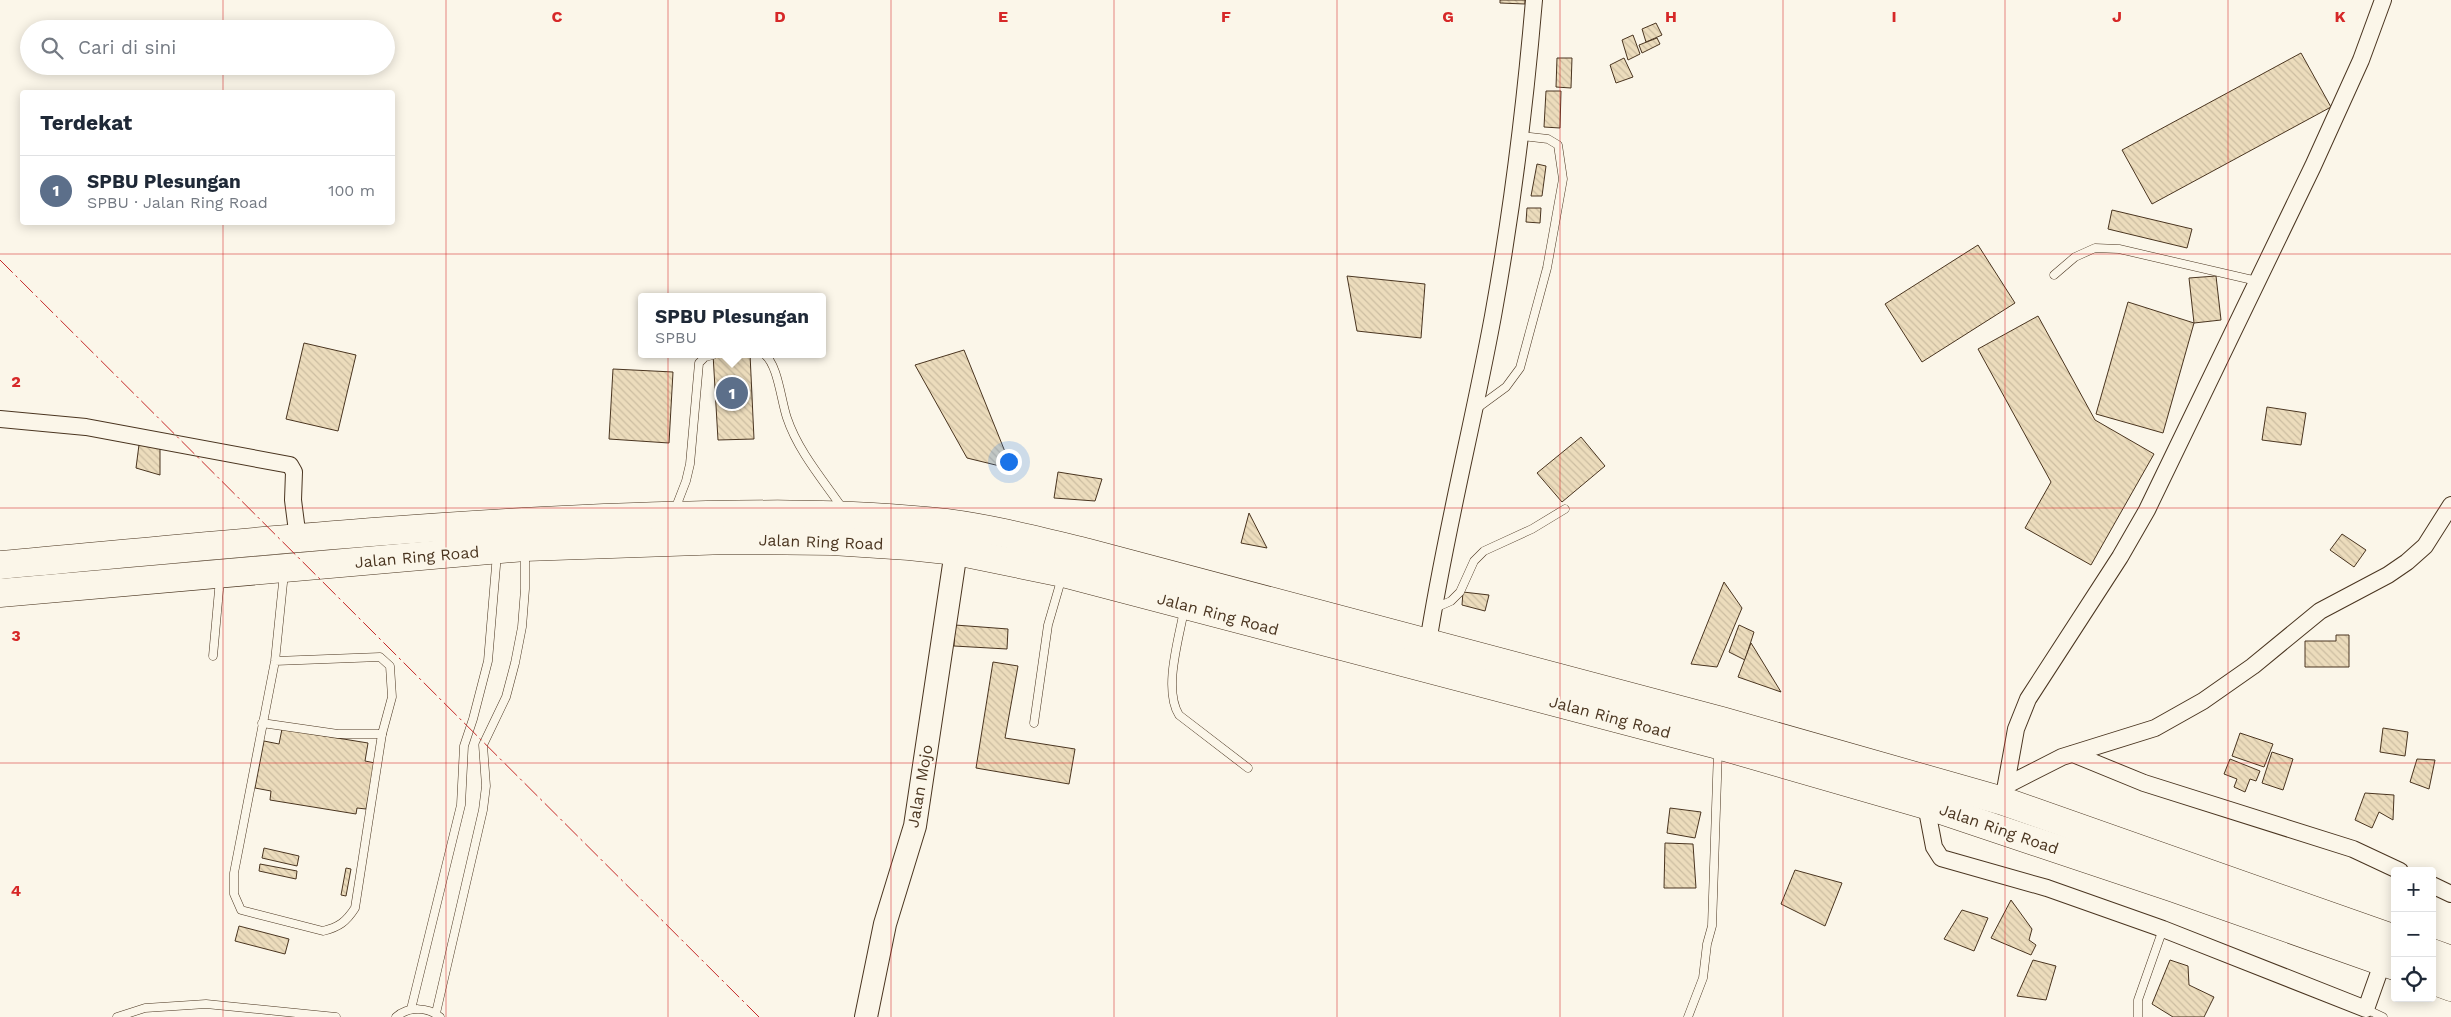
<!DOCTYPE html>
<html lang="id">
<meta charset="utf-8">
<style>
:root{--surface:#fff;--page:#f6f6f7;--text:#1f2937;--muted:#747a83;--line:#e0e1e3;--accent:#d93025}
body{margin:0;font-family:"Work Sans",sans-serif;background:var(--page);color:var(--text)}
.controls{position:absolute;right:15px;bottom:15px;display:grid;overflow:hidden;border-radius:5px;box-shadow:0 2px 12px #0003}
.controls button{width:45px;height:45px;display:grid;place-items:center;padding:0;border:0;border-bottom:1px solid var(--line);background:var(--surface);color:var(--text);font:25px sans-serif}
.you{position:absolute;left:1008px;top:461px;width:18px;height:18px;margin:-12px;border:4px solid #fff;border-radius:50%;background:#1a73e8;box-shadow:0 0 0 8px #1a73e833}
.badge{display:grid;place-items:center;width:32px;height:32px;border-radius:50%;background:var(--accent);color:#fff;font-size:16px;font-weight:700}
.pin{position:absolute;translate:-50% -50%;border:2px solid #fff;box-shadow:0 1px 5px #0006}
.popup{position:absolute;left:638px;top:293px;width:188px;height:65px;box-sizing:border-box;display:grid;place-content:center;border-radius:5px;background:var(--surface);filter:drop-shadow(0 1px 4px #0005);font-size:16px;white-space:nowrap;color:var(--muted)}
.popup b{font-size:19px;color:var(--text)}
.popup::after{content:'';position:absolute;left:50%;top:100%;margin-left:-10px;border:10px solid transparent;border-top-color:var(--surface)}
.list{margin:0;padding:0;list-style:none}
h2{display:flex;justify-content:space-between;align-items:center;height:65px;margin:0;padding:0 20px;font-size:21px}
h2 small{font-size:16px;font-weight:400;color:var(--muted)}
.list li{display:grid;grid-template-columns:32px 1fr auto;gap:15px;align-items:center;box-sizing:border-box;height:70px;padding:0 20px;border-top:1px solid var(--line)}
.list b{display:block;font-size:19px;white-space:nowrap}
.list p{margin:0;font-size:16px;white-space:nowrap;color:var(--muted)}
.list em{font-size:16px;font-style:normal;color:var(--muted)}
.icon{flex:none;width:28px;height:28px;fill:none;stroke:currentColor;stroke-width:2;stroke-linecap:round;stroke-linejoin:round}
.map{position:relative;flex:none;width:2451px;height:1017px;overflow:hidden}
.search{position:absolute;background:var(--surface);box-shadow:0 2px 12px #0003;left:20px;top:20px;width:375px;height:55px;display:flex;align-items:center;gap:12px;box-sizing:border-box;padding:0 18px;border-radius:28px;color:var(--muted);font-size:19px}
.panel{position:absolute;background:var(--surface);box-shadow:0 2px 12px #0003;left:20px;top:90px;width:375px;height:135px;border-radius:5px}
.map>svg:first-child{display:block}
</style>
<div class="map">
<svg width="2451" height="1017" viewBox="0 0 2451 1017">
<defs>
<pattern id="building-back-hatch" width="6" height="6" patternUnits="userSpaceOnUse" patternTransform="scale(1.25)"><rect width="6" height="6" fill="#ecdcbc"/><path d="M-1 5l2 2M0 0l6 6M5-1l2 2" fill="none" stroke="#ccbda1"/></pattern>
</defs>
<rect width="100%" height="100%" fill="#fbf6e9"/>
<!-- building -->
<g fill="url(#building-back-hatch)" stroke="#4a3520">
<path d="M 1500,0 L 1525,0 L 1525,4 L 1500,3 Z"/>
<path d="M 1656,23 L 1662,35 L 1646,42 L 1642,29 Z"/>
<path d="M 1633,35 L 1640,54 L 1628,60 L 1622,40 Z"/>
<path d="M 1657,38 L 1660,44 L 1642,53 L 1639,45 Z"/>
<path d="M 2301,53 L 2331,107 L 2152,204 L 2122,150 Z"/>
<path d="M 1557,58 L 1572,58 L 1571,88 L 1556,87 Z"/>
<path d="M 1624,58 L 1633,77 L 1616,83 L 1610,65 Z"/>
<path d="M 1546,91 L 1561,91 L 1560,128 L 1544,127 Z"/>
<path d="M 1537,164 L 1546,166 L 1542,196 L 1531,196 Z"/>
<path d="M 1527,208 L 1541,208 L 1540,223 L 1526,222 Z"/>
<path d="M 2112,210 L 2192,229 L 2187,248 L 2108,229 Z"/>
<path d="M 1978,245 L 2015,303 L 1922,362 L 1885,304 Z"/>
<path d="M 1347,276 L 1425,284 L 1421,338 L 1357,331 Z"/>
<path d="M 2216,276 L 2221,320 L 2194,323 L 2189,278 Z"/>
<path d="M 760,294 L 761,297 L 711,297 L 711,296 Z"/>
<path d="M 2128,302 L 2194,323 L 2163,433 L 2096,414 Z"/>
<path d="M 2038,316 L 2095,420 L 2154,454 L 2091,565 L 2025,528 L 2051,482 L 1978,349 Z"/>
<path d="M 304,343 L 356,355 L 338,431 L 286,419 Z"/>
<path d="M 964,350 L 1012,469 L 967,458 L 915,365 Z"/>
<path d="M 713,354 L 750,354 L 754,439 L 718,440 Z"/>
<path d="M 613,369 L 673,372 L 669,443 L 609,439 Z"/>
<path d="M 2267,407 L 2306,413 L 2301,445 L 2262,440 Z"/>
<path d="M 140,437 L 160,442 L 160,475 L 136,468 Z"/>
<path d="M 1581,437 L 1605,466 L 1562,502 L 1537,473 Z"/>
<path d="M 1058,472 L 1102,479 L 1095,501 L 1054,498 Z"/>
<path d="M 1249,513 L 1267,548 L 1241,543 Z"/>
<path d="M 2342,534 L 2366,550 L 2354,567 L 2330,550 Z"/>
<path d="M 1724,582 L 1742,608 L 1717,667 L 1691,664 Z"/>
<path d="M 1463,592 L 1489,595 L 1485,611 L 1462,605 Z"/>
<path d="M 955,625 L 1008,629 L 1007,649 L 954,646 Z"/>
<path d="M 1739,625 L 1754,632 L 1745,660 L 1729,652 Z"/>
<path d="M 2336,635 L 2349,635 L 2349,667 L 2305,667 L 2305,641 L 2336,641 Z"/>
<path d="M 1751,643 L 1756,651 L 1781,692 L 1738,677 Z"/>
<path d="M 993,662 L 1018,666 L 1005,738 L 1075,749 L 1069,784 L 976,768 Z"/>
<path d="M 2383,728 L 2408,732 L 2405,756 L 2380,752 Z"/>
<path d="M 282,729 L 368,743 L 365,761 L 375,763 L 366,809 L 357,808 L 356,814 L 270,800 L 271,791 L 255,788 L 264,741 L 279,744 Z"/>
<path d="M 2240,733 L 2273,744 L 2264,767 L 2232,756 Z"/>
<path d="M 2272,752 L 2293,759 L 2283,790 L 2262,783 Z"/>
<path d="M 2230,759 L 2260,771 L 2256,781 L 2250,779 L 2245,792 L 2234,787 L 2237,779 L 2224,774 Z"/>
<path d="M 2417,759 L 2435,760 L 2429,789 L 2410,782 Z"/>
<path d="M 2365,793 L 2394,795 L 2393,820 L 2379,812 L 2372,828 L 2355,820 Z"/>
<path d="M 1670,808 L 1701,812 L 1695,838 L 1667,833 Z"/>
<path d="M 1665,843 L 1693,844 L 1696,888 L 1664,888 Z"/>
<path d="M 264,848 L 299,856 L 297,866 L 262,858 Z"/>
<path d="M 260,864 L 297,871 L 296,879 L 259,871 Z"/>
<path d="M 346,868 L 351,869 L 346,896 L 341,895 Z"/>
<path d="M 1795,870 L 1842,883 L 1825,926 L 1781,904 Z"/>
<path d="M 2011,900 L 2032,929 L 2029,940 L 2036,945 L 2031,955 L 1991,938 Z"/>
<path d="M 1962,910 L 1988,918 L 1974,951 L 1944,939 Z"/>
<path d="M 239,926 L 289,939 L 285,954 L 235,941 Z"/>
<path d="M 2033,960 L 2056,966 L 2046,1000 L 2017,996 Z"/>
<path d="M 2170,960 L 2188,966 L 2189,985 L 2214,997 L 2204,1017 L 2173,1017 L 2152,1004 Z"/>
</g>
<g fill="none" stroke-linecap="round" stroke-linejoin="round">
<defs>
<g id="lane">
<path d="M 2054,275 L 2075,257 L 2095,248 L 2119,249 L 2257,281"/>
<path d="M 764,354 C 778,364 781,401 787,418 C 798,451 823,480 843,509"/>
<path d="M 1476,409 L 1506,387 L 1520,368 L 1547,268 L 1563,179 L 1558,145 L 1548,139 L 1521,136"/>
<path d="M 674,512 L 686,481 L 690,464 L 699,363 L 705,357 L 713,355"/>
<path d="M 1435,608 L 1451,601 L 1460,592 L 1474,561 L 1484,551 L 1532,529 L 1565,509"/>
<path d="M 1184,610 C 1179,639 1163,689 1179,715 L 1248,768"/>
<path d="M 213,656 L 220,579"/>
<path d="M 275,661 L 380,657 L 390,666 L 392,697 L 382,734 L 355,908 C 346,922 339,927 323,931 L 241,910 L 234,894 L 234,873 L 275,661 L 284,573"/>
<path d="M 262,723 L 338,734 L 382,734"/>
<path d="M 1034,723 L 1048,625 L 1062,577"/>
<path d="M 411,1009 L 461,805 L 464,746 L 473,719 L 488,661 L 497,554"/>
<path d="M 2366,1009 L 2383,1017"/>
<path d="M 436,1013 L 483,810 L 486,786 L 483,745 L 506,697 L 515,663 L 522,627 L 525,589 L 525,552"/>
<path d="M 117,1017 L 145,1008 L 206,1004 L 336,1017"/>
<path d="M 396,1017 C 409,1006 428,1007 440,1017"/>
<path d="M 1688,1017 L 1703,978 L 1707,944 L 1712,926 L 1718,750"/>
<path d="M 2138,1017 L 2138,1000 L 2163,929"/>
</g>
<g id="street">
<path d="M 0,419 L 86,427 L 290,465 L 294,472 L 293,500 L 298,539"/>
<path d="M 1428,643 C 1445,533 1473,425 1493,316 C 1512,211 1525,106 1534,0"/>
<path d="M 2073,754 L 2144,783 L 2353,849 L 2400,871"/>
<path d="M 2007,785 L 2062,757 L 2155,728 L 2203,701 L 2253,666 L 2320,611 L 2388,575 L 2407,562 L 2425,546 L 2451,505"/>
<path d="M 2003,801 L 2016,729 L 2028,699 L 2120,557 L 2147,510 L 2313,166 L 2361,60 L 2383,0"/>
<path d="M 1926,805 L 1934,847 L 1941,858 L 2047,888 L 2163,929 L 2366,1009 L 2383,961"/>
<path d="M 2432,885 L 2451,894"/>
</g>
<path id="secondary" d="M 866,1017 L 885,924 L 915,826 L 956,551"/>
<g id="highway">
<path d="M 0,565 C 211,546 422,524 634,517 C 737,514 843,511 946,523 C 993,529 1039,541 1085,552 L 1722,721 L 2003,801 L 2395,939"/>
<path d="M 0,593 L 525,547 L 727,540 L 832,541 L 909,546 L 956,551 L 1063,573 L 1718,745 L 1926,805 L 2174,888 L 2395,966"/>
<path d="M 2432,953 L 2451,960"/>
<path d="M 2432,980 L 2451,987"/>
</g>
</defs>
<!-- lane casing -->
<use href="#lane" stroke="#4a3520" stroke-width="9"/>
<!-- street casing -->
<use href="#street" stroke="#4a3520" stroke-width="18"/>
<!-- secondary casing -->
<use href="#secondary" stroke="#4a3520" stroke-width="24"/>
<!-- highway casing -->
<use href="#highway" stroke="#4a3520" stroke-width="29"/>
<!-- lane -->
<use href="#lane" stroke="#fbf6e9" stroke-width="8"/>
<!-- street -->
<use href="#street" stroke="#fbf6e9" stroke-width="16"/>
<!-- secondary -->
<use href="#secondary" stroke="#fbf6e9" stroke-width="22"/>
<!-- highway -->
<use href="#highway" stroke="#fbf6e9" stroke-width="28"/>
<!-- power -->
<path stroke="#c62828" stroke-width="1" stroke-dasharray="18 4 2.5 4" stroke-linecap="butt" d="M 0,260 L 759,1017"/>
</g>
<!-- grid -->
<path fill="none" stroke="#d62828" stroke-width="1" stroke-opacity="0.55" d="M 223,0 L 223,29M 446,0 L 446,1017M 668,0 L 668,1017M 891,0 L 891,1017M 1114,0 L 1114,1017M 1337,0 L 1337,1017M 1560,0 L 1560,1017M 1783,0 L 1783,1017M 2005,0 L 2005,1017M 2228,0 L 2228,1017M 223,66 L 223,92M 223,222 L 223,1017M 0,254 L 2451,254M 0,508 L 2451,508M 0,763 L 2451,763"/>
<g text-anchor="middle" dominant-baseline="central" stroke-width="4" stroke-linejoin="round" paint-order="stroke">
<!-- street labels -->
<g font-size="16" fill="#4a3520" stroke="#fbf6e9">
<text transform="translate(821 542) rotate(2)">Jalan Ring Road</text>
<text transform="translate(417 557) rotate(-5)">Jalan Ring Road</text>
<text transform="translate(1218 614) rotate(15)">Jalan Ring Road</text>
<text transform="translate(1610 717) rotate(15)">Jalan Ring Road</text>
<text transform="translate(920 786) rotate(-80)">Jalan Mojo</text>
<text transform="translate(1999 829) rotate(19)">Jalan Ring Road</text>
</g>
</g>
<g font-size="16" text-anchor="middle" font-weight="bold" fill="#d62828" stroke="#fbf6e9" stroke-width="4" stroke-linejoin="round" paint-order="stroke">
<text x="557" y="22">C</text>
<text x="780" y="22">D</text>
<text x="1003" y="22">E</text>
<text x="1226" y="22">F</text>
<text x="1448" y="22">G</text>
<text x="1671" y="22">H</text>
<text x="1894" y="22">I</text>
<text x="2117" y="22">J</text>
<text x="2340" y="22">K</text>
<text x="16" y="387">2</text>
<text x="16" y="641">3</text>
<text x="16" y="896">4</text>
</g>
</svg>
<div class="controls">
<button>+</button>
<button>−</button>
<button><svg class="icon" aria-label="locate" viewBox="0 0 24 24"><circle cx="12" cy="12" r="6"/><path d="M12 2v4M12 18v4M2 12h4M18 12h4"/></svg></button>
</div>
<div class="you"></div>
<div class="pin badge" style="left:732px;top:393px;background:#5c6f8a">1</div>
<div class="popup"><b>SPBU Plesungan</b>SPBU</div>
<div class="search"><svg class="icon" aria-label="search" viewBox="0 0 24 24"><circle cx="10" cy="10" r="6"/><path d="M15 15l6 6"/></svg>Cari di sini</div>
<section class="panel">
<h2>Terdekat<small></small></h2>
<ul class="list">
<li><span class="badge" style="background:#5c6f8a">1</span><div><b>SPBU Plesungan</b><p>SPBU · Jalan Ring Road</p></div><em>100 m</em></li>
</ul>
</section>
</div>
